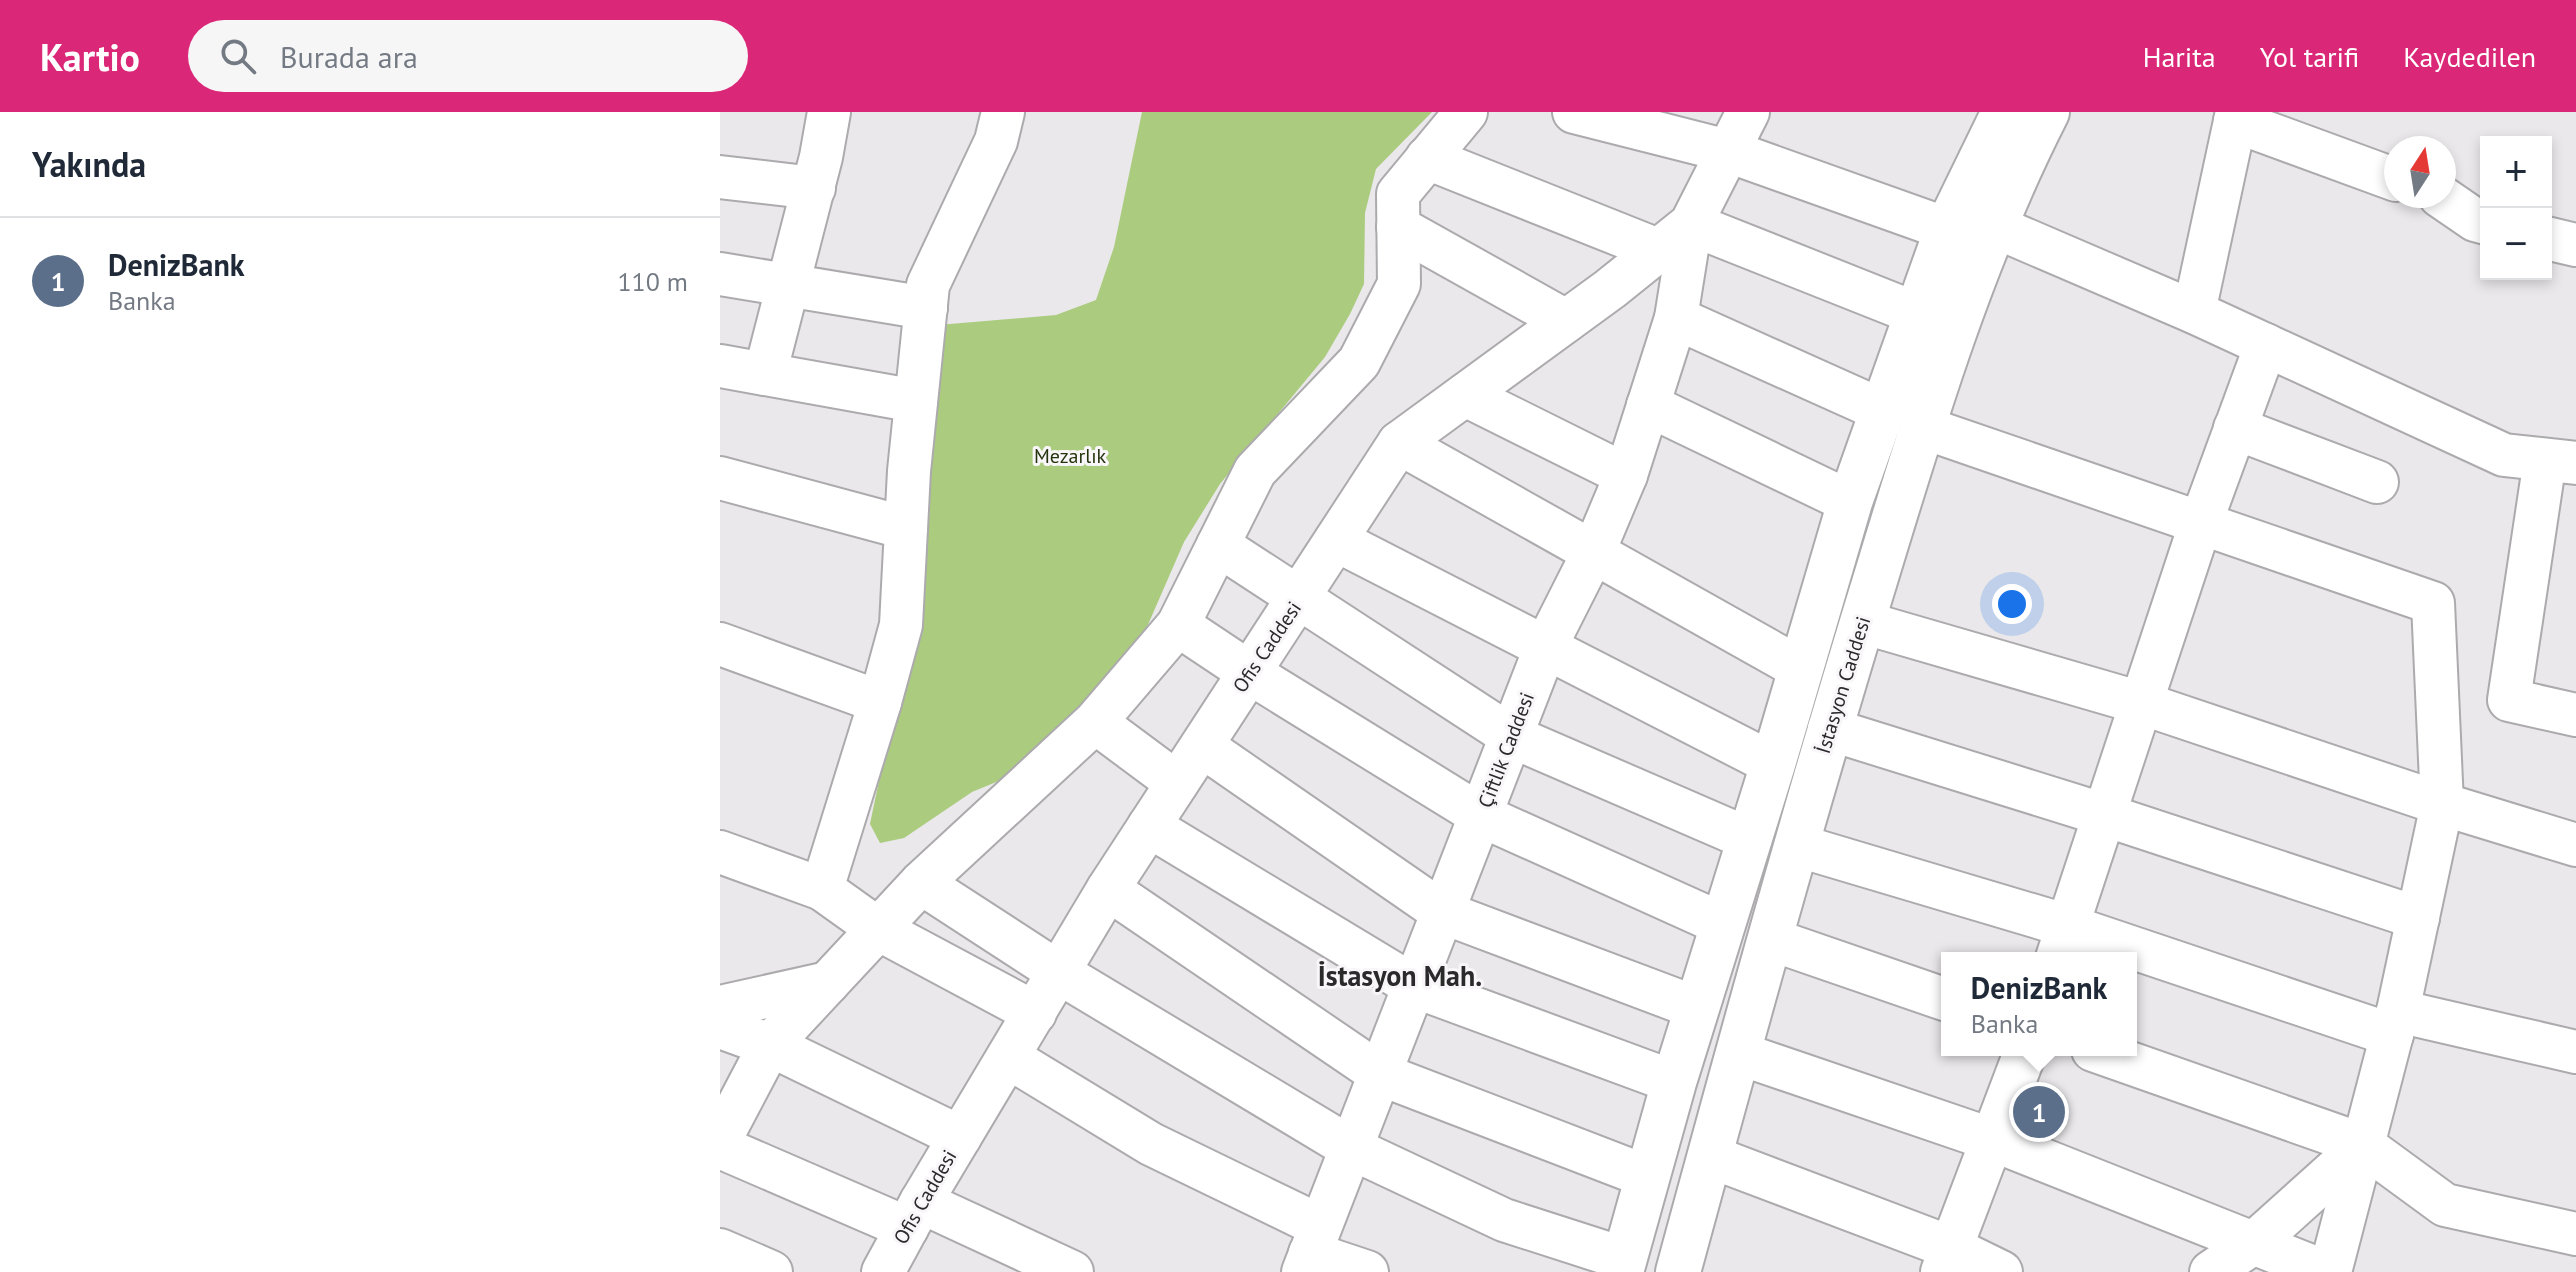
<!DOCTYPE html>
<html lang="tr">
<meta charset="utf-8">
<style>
:root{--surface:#fff;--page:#f6f6f7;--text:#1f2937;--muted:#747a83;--line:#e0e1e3;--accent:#db2777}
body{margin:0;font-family:"PT Sans",sans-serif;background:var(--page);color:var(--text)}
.controls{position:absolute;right:24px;top:24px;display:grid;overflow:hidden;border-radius:0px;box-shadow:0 4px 12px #0003}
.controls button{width:72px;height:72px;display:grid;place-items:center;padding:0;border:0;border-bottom:2px solid var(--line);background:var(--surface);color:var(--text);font:40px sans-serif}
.compass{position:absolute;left:1664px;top:24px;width:72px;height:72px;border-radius:50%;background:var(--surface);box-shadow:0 4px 12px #0003;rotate:12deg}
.you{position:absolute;left:1292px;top:492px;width:28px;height:28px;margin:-20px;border:6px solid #fff;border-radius:50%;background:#1a73e8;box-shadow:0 0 0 12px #1a73e833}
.badge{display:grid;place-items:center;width:52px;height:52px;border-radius:50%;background:var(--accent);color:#fff;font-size:26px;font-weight:700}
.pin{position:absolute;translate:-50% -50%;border:4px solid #fff;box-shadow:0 2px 8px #0006}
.popup{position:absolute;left:1221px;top:840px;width:196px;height:104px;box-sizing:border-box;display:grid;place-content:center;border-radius:0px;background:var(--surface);filter:drop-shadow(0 2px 6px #0005);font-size:26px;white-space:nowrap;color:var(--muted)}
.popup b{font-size:30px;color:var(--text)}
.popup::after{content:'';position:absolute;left:50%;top:100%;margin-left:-16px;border:16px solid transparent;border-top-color:var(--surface)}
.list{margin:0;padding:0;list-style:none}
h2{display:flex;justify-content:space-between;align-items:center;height:104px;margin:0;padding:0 32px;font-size:34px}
h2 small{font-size:26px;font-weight:400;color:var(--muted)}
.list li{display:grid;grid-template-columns:52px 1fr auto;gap:24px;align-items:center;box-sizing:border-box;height:128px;padding:0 32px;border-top:2px solid var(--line)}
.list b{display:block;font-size:30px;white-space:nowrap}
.list p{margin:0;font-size:26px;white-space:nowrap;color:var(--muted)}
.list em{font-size:26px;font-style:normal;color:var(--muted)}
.icon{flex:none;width:44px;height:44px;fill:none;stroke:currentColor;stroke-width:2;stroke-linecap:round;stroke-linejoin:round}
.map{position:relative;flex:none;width:1856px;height:1160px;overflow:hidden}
header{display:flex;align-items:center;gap:48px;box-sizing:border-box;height:112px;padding:0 40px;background:var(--accent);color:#fff}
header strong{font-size:38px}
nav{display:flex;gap:44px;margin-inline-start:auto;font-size:28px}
.search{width:560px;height:72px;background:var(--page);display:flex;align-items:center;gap:20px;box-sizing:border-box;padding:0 28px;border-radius:44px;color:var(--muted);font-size:30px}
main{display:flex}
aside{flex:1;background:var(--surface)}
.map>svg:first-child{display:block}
</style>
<header>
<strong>Kartio</strong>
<div class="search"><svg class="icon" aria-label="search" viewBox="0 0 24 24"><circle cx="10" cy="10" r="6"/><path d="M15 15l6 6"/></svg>Burada ara</div>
<nav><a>Harita</a><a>Yol tarifi</a><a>Kaydedilen</a></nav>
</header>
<main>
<aside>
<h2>Yakında<small></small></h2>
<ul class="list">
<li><span class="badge" style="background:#5c6f8a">1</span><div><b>DenizBank</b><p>Banka</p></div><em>110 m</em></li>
</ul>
</aside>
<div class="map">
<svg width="1856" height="1160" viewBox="0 0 1856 1160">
<rect width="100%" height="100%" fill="#eae8eb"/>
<!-- green -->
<path fill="#abcb7f" d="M 422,0 L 712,0 L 656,57 L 645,101 L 644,172 L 630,202 L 605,245 L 500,372 L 464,430 L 420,531 L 303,659 L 252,680 L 184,726 L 160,731 L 150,712 L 193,506 L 218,213 L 336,203 L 376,188 L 394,135 Z"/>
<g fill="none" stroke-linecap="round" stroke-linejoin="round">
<defs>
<g id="minor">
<path d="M 283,0 L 276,29 L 208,173 L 189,359 L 181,513 L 160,590 L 102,777 L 158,817 L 315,901"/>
<path d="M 854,0 L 1008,39 L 1227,117"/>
<path d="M 1515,9 L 1676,68"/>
<path d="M 707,46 L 938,138"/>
<path d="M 0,65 L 94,76"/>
<path d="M 1720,84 L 1755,108 L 1766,111"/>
<path d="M 678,115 L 846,209"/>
<path d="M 1276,115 L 1474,200 L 1784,343 L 1856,351"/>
<path d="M 1826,126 L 1856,133"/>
<path d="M 0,162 L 206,196"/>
<path d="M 1474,200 L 1517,0"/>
<path d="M 956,206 L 1161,298"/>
<path d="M 0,254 L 196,289"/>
<path d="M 45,262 L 101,45 L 109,0"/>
<path d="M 745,283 L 906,363"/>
<path d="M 928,293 L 1130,390"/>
<path d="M 1202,315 L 1713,491 L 1722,692 L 1678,899 L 1610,1160"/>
<path d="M 1515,316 L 1657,370"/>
<path d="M 679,331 L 1081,557"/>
<path d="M 1825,348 L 1789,588 L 1856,603"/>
<path d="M 0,366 L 186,416"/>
<path d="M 616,428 L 1053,652"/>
<path d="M 498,433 L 791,624 L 1029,727"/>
<path d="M 1142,510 L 1421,591 L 1722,692 L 1856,733"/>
<path d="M 458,513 L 530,561 L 760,703 L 1002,812"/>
<path d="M 0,532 L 160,590"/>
<path d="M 375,610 L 457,671"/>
<path d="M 1109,617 L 1385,703 L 1698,806"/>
<path d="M 482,634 L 722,800 L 977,896"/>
<path d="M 429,714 L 694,874 L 954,970"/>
<path d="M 1076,733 L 1348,814 L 1672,923"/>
<path d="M 0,740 L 102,777"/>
<path d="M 201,771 L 338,860 L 631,1036 L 784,1108 L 905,1147"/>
<path d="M 388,777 L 660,962 L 928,1065"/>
<path d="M 1050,827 L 1227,888"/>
<path d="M 1337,846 L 1480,413 L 1546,233"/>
<path d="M 0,895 L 108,871"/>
<path d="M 1678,899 L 1856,940"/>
<path d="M 0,915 L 50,933 L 240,1025"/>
<path d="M 1373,938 L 1643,1033 L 1725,1093 L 1856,1122"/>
<path d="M 1018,941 L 1273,1028 L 1606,1160"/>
<path d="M 288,945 L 431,1032 L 600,1114"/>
<path d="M 0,1028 L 50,933 L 201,771 L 375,610 L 458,513 L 535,359 L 639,250 L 679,172 L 678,82 L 746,0"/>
<path d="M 0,1035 L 187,1116"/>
<path d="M 989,1044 L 1232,1136 L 1281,1160"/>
<path d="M 201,1090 L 352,1160"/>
<path d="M 0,1138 L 51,1160"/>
<path d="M 590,1141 L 647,1160"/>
<path d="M 163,1160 L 201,1090 L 388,777 L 679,331 L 890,177 L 971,112 L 1028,0"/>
<path d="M 583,1160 L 826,534 L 874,439 L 906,363 L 956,206 L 971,112 L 1195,201"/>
<path d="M 1222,1160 L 1306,938"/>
<path d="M 1491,1160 L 1535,1130 L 1643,1033"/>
</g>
<g id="major">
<path d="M 901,1160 L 954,970 L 1053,652 L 1130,390 L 1227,117 L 1284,0"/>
<path d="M 958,1160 C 1021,928 1085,695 1156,465 C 1204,307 1252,147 1327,0"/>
</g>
</defs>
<!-- minor casing -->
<use href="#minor" stroke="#acaaad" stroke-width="46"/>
<!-- major casing -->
<use href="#major" stroke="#acaaad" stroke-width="48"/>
<!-- minor -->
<use href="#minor" stroke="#fff" stroke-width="42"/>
<!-- major -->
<use href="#major" stroke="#fff" stroke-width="44"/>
</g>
<g text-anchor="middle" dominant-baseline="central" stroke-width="6" stroke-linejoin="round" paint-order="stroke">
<!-- park labels -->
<g font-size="20" fill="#24330d" stroke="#f8f6f8">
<text x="350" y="344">Mezarlık</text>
</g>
<!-- street labels -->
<g font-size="20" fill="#2b2a2b" stroke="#f8f6f8">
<text transform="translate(547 535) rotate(-56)">Ofis Caddesi</text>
<text transform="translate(1123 573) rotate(-73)">İstasyon Caddesi</text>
<text transform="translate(786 638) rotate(-69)">Çiftlik Caddesi</text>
<text transform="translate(205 1085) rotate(-60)">Ofis Caddesi</text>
</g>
<!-- district labels -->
<g font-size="28" font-weight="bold" fill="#2b2a2b" stroke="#f8f6f8">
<text x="680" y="863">İstasyon Mah.</text>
</g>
</g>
</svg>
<div class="controls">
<button>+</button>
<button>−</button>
</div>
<svg class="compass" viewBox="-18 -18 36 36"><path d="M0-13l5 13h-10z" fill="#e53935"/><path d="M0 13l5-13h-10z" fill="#747a83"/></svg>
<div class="you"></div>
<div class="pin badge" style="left:1319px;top:1000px;background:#5c6f8a">1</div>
<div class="popup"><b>DenizBank</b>Banka</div>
</div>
</main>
